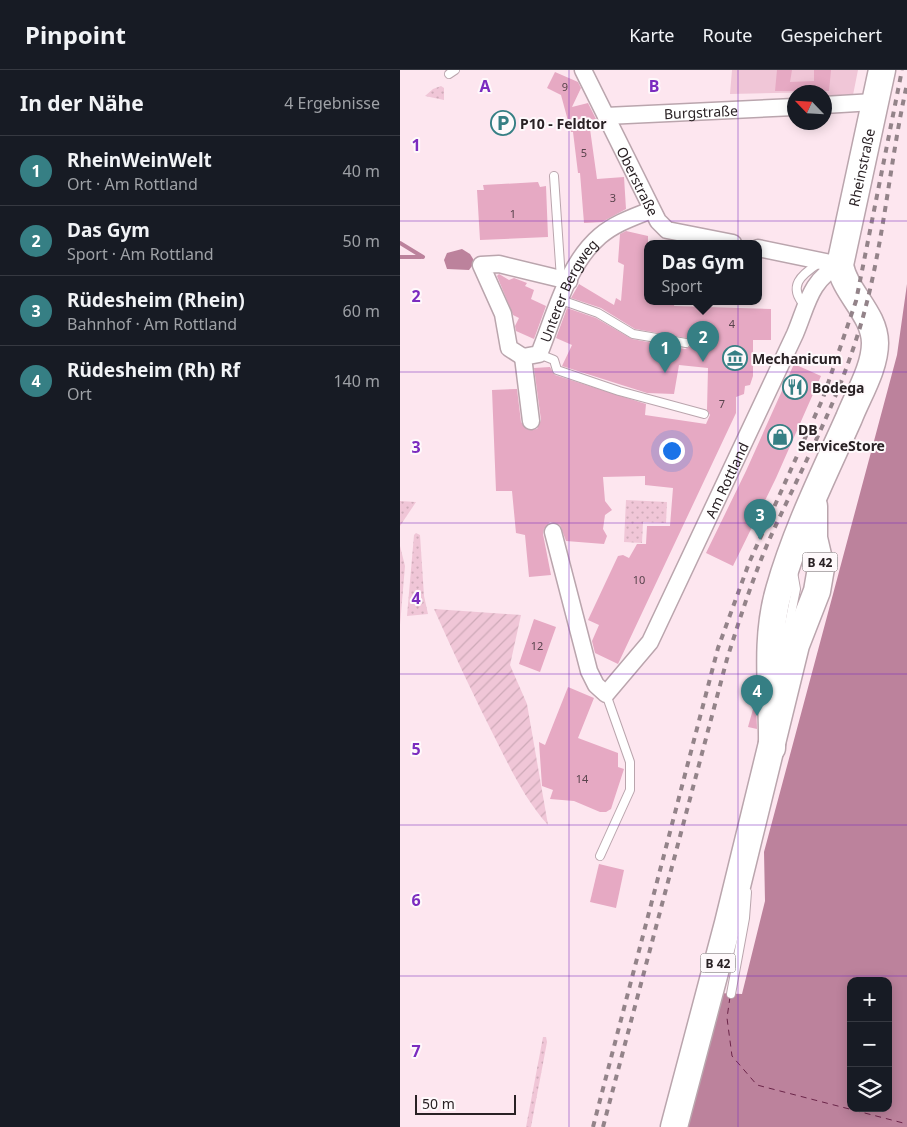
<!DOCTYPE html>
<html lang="de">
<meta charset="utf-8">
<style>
:root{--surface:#171b24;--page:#20242c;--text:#f1f3f6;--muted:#9ea1a6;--line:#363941;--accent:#367f84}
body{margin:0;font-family:"Noto Sans",sans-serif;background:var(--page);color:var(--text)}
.controls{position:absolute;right:15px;bottom:15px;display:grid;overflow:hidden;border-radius:10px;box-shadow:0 2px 12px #0003}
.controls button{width:45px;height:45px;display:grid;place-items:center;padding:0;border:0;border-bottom:1px solid var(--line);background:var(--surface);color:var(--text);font:25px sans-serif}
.compass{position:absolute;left:387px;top:15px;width:45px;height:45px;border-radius:50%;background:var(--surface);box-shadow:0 2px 12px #0003;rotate:295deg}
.scale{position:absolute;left:15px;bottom:12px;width:101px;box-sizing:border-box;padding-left:5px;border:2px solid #292124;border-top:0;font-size:14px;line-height:18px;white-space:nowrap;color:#292124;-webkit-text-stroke:4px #fef9fb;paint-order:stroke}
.you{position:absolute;left:271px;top:380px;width:18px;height:18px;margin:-12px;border:4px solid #fff;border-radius:50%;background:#1a73e8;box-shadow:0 0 0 8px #1a73e833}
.badge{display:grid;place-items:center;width:32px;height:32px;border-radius:50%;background:var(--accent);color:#fff;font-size:16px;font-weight:700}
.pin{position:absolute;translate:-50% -41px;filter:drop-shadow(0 1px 2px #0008)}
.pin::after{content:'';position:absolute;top:26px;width:18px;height:15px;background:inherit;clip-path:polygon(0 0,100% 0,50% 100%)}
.popup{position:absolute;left:244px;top:170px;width:118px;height:65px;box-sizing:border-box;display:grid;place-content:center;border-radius:10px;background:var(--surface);filter:drop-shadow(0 1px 4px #0005);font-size:16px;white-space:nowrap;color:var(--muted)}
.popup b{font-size:19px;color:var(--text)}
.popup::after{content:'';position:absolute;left:50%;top:100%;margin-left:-10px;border:10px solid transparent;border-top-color:var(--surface)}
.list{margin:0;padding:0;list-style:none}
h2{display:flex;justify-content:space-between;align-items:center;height:65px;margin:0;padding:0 20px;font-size:21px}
h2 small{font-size:16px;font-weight:400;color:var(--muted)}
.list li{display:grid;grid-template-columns:32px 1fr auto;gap:15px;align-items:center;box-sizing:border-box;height:70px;padding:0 20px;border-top:1px solid var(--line)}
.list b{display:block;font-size:19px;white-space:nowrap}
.list p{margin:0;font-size:16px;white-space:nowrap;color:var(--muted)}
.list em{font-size:16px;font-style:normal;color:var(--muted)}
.icon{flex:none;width:28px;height:28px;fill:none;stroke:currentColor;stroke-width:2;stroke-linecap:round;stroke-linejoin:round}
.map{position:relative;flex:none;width:507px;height:1057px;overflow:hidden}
header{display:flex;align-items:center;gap:30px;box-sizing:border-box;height:70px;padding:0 25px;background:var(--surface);border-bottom:1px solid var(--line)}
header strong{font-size:24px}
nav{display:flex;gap:28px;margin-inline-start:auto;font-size:18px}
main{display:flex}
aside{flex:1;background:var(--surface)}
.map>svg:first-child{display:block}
</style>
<header>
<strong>Pinpoint</strong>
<nav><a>Karte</a><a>Route</a><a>Gespeichert</a></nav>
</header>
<main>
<aside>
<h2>In der Nähe<small>4 Ergebnisse</small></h2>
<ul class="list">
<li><span class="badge">1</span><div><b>RheinWeinWelt</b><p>Ort · Am Rottland</p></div><em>40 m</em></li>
<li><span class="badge">2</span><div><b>Das Gym</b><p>Sport · Am Rottland</p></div><em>50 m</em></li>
<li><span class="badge">3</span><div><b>Rüdesheim (Rhein)</b><p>Bahnhof · Am Rottland</p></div><em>60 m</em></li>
<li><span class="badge">4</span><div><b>Rüdesheim (Rh) Rf</b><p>Ort</p></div><em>140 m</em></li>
</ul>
</aside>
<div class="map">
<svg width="507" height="1057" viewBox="0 0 507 1057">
<defs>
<pattern id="grass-dots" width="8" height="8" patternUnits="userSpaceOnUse" patternTransform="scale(1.25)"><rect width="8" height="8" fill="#f0c6d7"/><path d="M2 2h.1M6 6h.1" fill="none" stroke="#ceaab8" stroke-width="1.8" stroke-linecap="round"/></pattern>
<pattern id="garden-furrows" width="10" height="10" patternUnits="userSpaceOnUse" patternTransform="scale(1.25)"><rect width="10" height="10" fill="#f0c6d7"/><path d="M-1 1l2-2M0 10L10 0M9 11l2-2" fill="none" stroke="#ceaab8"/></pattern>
</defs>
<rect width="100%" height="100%" fill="#fde6ef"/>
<!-- grass -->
<g fill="url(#grass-dots)">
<path d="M 41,16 L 44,18 L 44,30 L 25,26 L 33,19 Z"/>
<path d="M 226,430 L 267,432 L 266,453 L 243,452 L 242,473 L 224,472 Z"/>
<path d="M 0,431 L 16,432 L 0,456 Z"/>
<path d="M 16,463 L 20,465 L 24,526 L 28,544 L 7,546 L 14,465 Z"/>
<path d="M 0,476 L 5,496 L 0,555 Z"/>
<path d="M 143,967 L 146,967 L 147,972 L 131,1057 L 126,1057 Z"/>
</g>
<!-- park -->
<path fill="#f0c6d7" d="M 332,0 L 458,0 L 453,25 L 425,25 L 424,22 L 330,24 Z"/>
<!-- garden -->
<path fill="url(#garden-furrows)" d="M 34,539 L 121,545 L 110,595 L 127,634 L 148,755 C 127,732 112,702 98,674 C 75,629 54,584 34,539 Z"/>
<!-- water -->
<g fill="#bc829c" fill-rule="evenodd">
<path d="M 62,179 L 70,184 L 75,192 L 69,200 L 47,199 L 44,190 L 47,183 Z"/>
<path d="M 507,214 L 507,1057 L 287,1057 L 318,923 L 342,924 L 365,831 L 364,782 L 497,285 ZM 451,911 L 488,911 L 488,1038 L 451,1038 Z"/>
</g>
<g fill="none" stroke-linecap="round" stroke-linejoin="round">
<!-- stream -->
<g stroke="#bc829c" stroke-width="4">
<path d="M 0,173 L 23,187"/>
<path d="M 0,187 L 21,187"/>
</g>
<!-- ferry -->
<path stroke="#6b2549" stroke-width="1" stroke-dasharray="6 5" stroke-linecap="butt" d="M 330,927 L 327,948 L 332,986 L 357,1015 L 507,1054"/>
</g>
<!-- building -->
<g fill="#e6a9c3">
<path d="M 377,0 L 392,0 L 390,12 L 414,11 L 414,0 L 431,0 L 429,21 L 375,21 Z"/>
<path d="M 155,2 L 178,12 L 181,18 L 172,37 L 188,33 L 199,55 L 190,59 L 197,109 L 224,107 L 226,139 L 202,152 L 184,153 L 180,103 L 178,103 L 173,62 L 171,62 L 161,25 L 147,18 Z"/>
<path d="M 138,112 L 140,117 L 146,116 L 148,167 L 80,170 L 77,120 L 84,120 L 83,115 Z"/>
<path d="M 226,161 L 248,166 L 248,231 L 275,231 L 274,236 L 371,239 L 371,270 L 353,270 L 353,306 L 350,315 L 345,316 L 344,324 L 336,327 L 336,343 L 218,594 L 195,583 L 192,571 L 199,555 L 188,550 L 218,486 L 223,485 L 229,488 L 237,474 L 246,474 L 247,456 L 270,456 L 273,418 L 245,415 L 245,406 L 203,407 L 205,431 L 212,440 L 205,445 L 203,459 L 207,466 L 204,474 L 166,471 L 160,455 L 150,452 L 144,459 L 143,464 L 151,505 L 129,507 L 125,465 L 116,463 L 112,421 L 96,421 L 92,320 L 117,319 L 121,352 L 128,360 L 137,359 L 141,350 L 134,298 L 150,297 L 155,305 L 246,334 L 245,345 L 306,354 L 310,345 L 307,340 L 308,298 L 279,295 L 274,324 L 247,323 L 162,296 L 172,275 L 156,268 L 167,238 L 196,248 L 232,269 L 285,279 L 291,276 L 291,271 L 287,268 L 235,259 L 201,238 L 171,228 L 179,214 L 214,235 L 216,228 L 221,231 L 224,195 L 218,192 L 220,164 Z"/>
<path d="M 99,204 L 109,210 L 114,208 L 127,213 L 125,216 L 134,220 L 131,229 L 146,236 L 134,269 L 116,261 L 115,256 L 119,248 L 113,245 L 97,206 Z"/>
<path d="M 394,294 L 421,306 L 376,408 L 333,496 L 306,483 L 346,401 Z"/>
<path d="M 134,549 L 156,557 L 140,602 L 119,594 Z"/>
<path d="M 168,617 L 194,628 L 178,668 L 218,683 L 218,697 L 224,699 L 211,739 L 206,742 L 200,742 L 174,731 L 150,729 L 153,720 L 142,716 L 139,672 L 145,675 Z"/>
<path d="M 355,632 L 356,633 L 357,659 L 348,657 Z"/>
<path d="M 199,794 L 224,800 L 216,838 L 190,832 Z"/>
</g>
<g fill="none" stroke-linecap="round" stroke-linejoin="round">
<defs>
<g id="lane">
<path d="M 49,4 L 55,0"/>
<path d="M 154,106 L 161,209"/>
<path d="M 161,230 L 198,243 L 233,264 L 286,273"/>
<path d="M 405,236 C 387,216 401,205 419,193"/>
<path d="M 139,284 L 154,290 L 157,300 L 219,321 L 304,344"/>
<path d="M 385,574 L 396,519 L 393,502"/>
<path d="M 200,786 L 230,720 L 230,692 L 206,624"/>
<path d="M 331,924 L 345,848 L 347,822"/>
</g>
<g id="street">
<path id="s1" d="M 183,0 L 258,151 L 267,160 L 333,173"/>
<path d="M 424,35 L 474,32"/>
<path id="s2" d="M 206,46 L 394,37"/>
<path d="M 358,178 L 440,195"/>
<path d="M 123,287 L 109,278 L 103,244 L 81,195 L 99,194 L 169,211"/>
<path id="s3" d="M 131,351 L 123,287 L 139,284 C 155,245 167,194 200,166 C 215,153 234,147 251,140"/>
<path id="s4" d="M 153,462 L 189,601 L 196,615 L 206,624 L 250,572 L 395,264 C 407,236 410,209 440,195"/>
</g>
<g id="primary">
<path id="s5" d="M 372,678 C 373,624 364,572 379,520 C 396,460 424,404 449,348 C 458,325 475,298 475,273 C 475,244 445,223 440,195 L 482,0"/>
<path d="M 274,1057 L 328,853 L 396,575 L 417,521 L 421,498 L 414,468 L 414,436"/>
</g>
</defs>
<!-- lane casing -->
<use href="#lane" stroke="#baa5ad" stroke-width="10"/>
<!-- street casing -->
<use href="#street" stroke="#baa5ad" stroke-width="19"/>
<!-- primary casing -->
<use href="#primary" stroke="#baa5ad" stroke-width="29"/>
<!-- lane -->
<use href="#lane" stroke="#fff" stroke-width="8"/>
<!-- street -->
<use href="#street" stroke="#fff" stroke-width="16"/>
<!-- primary -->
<use href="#primary" stroke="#fff" stroke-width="26"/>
<!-- rail -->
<g stroke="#938389" stroke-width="4" stroke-dasharray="6 6" stroke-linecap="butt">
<path d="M 193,1057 L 318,578 L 349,493 L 423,328 L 456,231 L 502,0"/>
<path d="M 203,1057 L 327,589 C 340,548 353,507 370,468 C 400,402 434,339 456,270 C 483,188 488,99 507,14"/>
</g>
</g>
<!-- grid -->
<path fill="none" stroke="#7b2cbf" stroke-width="1" stroke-opacity="0.55" d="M 169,0 L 169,1057M 338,0 L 338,1057M 0,151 L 507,151M 0,302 L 507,302M 0,453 L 507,453M 0,604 L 507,604M 0,755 L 507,755M 0,906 L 507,906"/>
<!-- icons -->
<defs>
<symbol id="parking-ring" viewBox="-11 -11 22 22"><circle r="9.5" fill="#fef9fb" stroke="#367f84" stroke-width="1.5"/><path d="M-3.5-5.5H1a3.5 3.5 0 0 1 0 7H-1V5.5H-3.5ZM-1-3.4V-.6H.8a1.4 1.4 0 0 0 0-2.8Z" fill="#367f84"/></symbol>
<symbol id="museum-ring" viewBox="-11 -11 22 22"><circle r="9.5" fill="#fef9fb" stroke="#367f84" stroke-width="1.5"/><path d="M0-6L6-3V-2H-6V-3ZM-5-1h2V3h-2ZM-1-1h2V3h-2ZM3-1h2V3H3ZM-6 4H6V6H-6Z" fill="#367f84"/></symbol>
<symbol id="restaurant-ring" viewBox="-11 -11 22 22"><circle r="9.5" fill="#fef9fb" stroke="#367f84" stroke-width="1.5"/><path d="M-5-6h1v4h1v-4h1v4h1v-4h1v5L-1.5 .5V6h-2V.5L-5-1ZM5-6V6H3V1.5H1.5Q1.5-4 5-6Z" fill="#367f84"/></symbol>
<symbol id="shop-ring" viewBox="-11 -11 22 22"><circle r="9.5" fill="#fef9fb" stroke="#367f84" stroke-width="1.5"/><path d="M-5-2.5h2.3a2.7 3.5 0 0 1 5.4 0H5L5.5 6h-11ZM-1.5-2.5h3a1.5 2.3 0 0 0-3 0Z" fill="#367f84"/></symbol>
</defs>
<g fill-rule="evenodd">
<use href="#parking-ring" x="89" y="39" width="28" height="28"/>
<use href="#museum-ring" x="321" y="274" width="28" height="28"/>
<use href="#restaurant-ring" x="381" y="303" width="28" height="28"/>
<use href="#shop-ring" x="366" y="353" width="28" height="28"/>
</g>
<g text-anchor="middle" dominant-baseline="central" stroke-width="4" stroke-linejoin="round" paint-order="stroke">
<!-- number labels -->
<g font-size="11" fill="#58434c">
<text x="165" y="16">9</text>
<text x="184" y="82">5</text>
<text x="213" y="127">3</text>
<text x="113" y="143">1</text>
<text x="332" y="253">4</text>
<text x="322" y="333">7</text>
<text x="239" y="509">10</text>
<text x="137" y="575">12</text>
<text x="182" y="708">14</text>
</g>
<!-- shield labels -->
<g fill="#fef9fb" stroke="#696264" stroke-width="1">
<rect x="402.5" y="482.5" width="35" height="19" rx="4"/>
<rect x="300.5" y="883.5" width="35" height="19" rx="4"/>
</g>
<g font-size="12" font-weight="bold" fill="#292124">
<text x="420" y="492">B 42</text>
<text x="318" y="893">B 42</text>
</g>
<!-- street labels -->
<g font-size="14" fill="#292124" stroke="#fef9fb">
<text stroke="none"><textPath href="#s2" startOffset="95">Burgstraße</textPath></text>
<text stroke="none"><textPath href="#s5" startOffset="611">Rheinstraße</textPath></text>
<text stroke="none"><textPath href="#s1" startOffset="124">Oberstraße</textPath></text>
<text stroke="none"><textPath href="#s3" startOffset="151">Unterer Bergweg</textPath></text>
<text stroke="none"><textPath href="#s4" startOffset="420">Am Rottland</textPath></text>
</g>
<!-- poi labels -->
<g font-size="14" font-weight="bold" fill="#292124" stroke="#fef9fb" text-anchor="start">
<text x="120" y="53">P10 - Feldtor</text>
<text x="352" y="288">Mechanicum</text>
<text x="412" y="317">Bodega</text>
<text x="398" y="359">DB<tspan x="398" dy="16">ServiceStore</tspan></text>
</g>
</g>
<g font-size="16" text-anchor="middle" font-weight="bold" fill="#7b2cbf" stroke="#fef9fb" stroke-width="4" stroke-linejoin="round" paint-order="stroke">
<text x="85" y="22">A</text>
<text x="254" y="22">B</text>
<text x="16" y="81">1</text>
<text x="16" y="232">2</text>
<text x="16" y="383">3</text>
<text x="16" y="534">4</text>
<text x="16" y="685">5</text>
<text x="16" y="836">6</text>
<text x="16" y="987">7</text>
</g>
</svg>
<div class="controls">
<button>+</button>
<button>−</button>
<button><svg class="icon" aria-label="layers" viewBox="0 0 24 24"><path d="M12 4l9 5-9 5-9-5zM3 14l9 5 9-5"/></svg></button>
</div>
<svg class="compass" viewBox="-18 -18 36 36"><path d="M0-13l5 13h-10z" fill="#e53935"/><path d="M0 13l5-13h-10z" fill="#9ea1a6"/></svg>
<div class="scale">50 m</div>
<div class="you"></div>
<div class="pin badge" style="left:265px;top:303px">1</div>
<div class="pin badge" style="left:303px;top:292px">2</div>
<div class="popup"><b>Das Gym</b>Sport</div>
<div class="pin badge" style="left:360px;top:470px">3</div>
<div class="pin badge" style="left:357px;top:646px">4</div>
</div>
</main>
